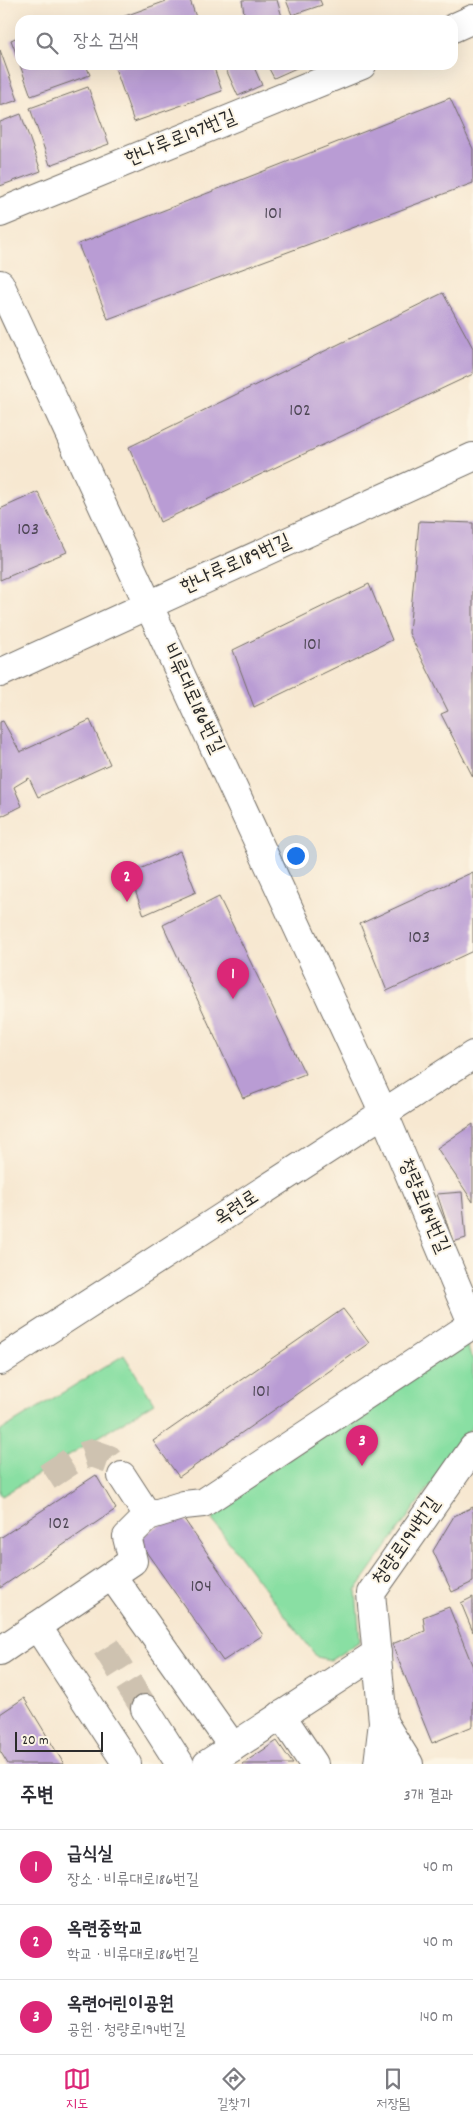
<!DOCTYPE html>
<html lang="ko">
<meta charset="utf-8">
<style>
:root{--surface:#fff;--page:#f7f7f7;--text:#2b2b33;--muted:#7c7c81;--line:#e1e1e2;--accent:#db2777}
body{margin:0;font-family:Dekko,"Poor Story",sans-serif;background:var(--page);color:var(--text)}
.scale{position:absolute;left:15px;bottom:12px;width:88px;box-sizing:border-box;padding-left:5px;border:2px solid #2b2b2b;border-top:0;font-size:14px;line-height:18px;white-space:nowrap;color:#2b2b2b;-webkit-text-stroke:4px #fcf5e5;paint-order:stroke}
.you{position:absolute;left:295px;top:855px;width:18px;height:18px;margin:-12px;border:4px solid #fff;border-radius:50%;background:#1a73e8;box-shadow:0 0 0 8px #1a73e833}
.badge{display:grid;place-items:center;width:32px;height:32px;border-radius:50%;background:var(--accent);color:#fff;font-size:16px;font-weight:700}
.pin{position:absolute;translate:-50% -41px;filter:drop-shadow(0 1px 2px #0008)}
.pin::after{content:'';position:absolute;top:26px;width:18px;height:15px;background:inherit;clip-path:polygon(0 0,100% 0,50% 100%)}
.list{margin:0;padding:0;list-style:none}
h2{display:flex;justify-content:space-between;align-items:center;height:65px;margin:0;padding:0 20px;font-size:21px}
h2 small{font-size:16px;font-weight:400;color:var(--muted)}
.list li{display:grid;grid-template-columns:32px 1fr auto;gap:15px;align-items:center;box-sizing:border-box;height:75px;padding:0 20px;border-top:1px solid var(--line)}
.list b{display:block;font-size:19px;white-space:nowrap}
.list p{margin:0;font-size:16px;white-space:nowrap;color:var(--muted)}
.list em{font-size:16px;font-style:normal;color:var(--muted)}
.icon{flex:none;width:28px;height:28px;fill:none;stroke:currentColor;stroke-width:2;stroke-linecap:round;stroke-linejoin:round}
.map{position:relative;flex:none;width:473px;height:1764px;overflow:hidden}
.search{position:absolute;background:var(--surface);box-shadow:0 5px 20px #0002;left:15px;right:15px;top:15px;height:55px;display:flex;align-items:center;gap:12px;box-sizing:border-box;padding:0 18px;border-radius:15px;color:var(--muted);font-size:19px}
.sheet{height:290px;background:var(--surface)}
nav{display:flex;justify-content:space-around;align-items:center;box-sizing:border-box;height:70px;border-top:1px solid var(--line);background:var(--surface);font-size:14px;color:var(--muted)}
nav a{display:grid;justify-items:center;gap:2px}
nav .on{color:var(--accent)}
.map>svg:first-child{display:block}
</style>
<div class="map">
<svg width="473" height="1764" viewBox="0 0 473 1764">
<rect width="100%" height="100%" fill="#fcf5e5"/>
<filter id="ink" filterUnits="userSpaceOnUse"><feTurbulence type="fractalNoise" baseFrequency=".02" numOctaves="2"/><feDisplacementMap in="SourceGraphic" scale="10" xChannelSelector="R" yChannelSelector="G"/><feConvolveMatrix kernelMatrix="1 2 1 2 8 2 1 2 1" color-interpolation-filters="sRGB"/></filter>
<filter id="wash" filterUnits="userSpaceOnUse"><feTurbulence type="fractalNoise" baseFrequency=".0096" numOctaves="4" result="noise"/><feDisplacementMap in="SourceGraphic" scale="20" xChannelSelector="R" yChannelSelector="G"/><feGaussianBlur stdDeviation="1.12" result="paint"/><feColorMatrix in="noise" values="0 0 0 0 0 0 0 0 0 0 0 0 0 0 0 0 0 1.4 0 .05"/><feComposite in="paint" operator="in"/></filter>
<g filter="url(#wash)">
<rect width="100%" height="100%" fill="#f7e8d1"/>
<!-- green -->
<g fill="#89dfa3" stroke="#5a8567">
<path d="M 465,1342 L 473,1360 L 473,1425 L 356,1590 L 360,1641 L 331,1660 L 317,1657 L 213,1521 L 218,1506 Z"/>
<path d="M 124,1355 L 154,1403 L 2,1496 L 0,1493 L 0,1431 Z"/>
</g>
<g id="blocks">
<!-- building -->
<g fill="#b99cd4">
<path d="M 169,0 L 190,0 L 197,20 L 114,20 Z"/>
<path d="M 242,0 L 277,0 L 283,20 L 245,20 Z"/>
<path d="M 286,0 L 320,0 L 322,5 L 292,15 Z"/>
<path d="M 20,36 L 20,64 L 11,40 Z"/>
<path d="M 0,50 L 18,100 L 0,106 Z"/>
<path d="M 20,65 L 86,65 L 90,75 L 31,96 Z"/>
<path d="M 114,65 L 213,65 L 222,91 L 134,122 Z"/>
<path d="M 224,65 L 253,65 L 262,85 L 238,96 Z"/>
<path d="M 267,65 L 303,65 L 274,78 Z"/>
<path d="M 88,87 L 109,144 L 50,165 L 30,108 Z"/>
<path d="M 450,98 L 473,149 L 473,183 L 108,319 L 78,244 Z"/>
<path d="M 21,114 L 41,171 L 0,186 L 0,122 Z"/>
<path d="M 443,293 L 473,348 L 473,374 L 160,522 L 129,447 Z"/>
<path d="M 38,492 L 67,552 L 0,580 L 0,509 Z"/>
<path d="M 419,521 L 473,523 L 473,777 L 441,714 L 448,711 L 409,633 Z"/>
<path d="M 369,584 L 392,640 L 254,707 L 233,650 Z"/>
<path d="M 90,720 L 110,764 L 38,797 L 29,778 L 14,787 L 22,806 L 0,817 L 0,722 L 3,721 L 20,752 Z"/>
<path d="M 180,851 L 196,892 L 144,915 L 129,874 Z"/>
<path d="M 473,872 L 473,951 L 387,991 L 360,924 Z"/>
<path d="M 219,897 L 305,1074 L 243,1098 L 163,925 Z"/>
<path d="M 473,1124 L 473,1202 L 437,1148 Z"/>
<path d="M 462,1192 L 466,1238 L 453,1242 L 437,1194 Z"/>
<path d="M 343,1309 L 369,1343 L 179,1477 L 153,1441 Z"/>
<path d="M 96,1475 L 116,1509 L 0,1588 L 0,1538 Z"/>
<path d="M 473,1507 L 473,1582 L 452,1592 L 433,1551 L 454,1516 Z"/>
<path d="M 180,1513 L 263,1635 L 223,1661 L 137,1539 Z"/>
<path d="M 473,1597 L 473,1632 L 461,1603 Z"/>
<path d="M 449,1607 L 473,1667 L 473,1726 L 432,1743 L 392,1644 L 425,1631 L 423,1617 Z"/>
<path d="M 24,1698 L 64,1764 L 8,1764 L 0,1751 L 0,1714 Z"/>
<path d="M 277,1741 L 293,1764 L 242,1764 Z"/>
</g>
</g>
</g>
<g filter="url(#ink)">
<use href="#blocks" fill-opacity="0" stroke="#726d65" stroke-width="1"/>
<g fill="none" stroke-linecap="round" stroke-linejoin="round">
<!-- minor-tunnel -->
<g stroke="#cec2b0" stroke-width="28" stroke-dasharray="28 14" stroke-linecap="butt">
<path d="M 47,1477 L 76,1458 L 92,1453 L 109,1459 L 122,1476"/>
<path d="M 106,1647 L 145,1709"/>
</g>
<defs>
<g id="minor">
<path d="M 453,28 L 473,19"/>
<path d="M 0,213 L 362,65"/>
<path d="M 0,284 L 384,1114 L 473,1325"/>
<path d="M 0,673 L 473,457"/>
<path d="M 0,1361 L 473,1055"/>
<path d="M 122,1476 L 148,1516"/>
<path d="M 112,1576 L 233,1747"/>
<path d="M 37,1626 L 127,1764"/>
<path d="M 0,1651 L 133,1561 L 127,1537 L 148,1516 L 184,1505 L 203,1503 L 473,1324"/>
<path d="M 145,1709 L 180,1764"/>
<path d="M 281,1715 L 314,1764"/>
<path d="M 383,1722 L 409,1764"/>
<path d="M 207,1764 L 377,1653"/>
<path d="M 378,1764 L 383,1722 L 371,1593 L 473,1448"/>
</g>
</defs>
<!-- minor casing -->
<use href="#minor" stroke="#726d65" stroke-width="30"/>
<!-- minor -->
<use href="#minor" stroke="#fff" stroke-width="28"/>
</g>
</g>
<g text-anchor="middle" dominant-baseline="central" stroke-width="4" stroke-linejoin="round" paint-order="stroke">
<!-- number labels -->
<g font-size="18" fill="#4e4755">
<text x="273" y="214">101</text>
<text x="300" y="411">102</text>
<text x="28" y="530">103</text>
<text x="312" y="645">101</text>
<text x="419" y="938">103</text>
<text x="261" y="1392">101</text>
<text x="59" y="1524">102</text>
<text x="201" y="1587">104</text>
</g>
<!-- street labels -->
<g font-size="20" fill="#2b2b2b" stroke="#fcf5e5">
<text transform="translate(181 139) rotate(-22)">한나루로197번길</text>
<text transform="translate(236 565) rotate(-24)">한나루로189번길</text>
<text transform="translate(192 699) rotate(65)">비류대로186번길</text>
<text transform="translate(423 1206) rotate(67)">청량로184번길</text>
<text transform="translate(237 1209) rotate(-33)">옥련로</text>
<text transform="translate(407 1542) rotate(-55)">청량로194번길</text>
</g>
</g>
</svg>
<div class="scale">20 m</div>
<div class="you"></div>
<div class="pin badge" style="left:233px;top:999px">1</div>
<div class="pin badge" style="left:127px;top:902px">2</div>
<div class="pin badge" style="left:362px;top:1466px">3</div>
<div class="search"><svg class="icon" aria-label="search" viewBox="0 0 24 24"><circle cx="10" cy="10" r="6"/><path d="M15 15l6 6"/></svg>장소 검색</div>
</div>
<section class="sheet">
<h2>주변<small>3개 결과</small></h2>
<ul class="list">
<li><span class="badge">1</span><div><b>급식실</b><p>장소 · 비류대로186번길</p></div><em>40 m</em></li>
<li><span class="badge">2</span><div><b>옥련중학교</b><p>학교 · 비류대로186번길</p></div><em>40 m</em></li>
<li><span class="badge">3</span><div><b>옥련어린이공원</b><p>공원 · 청량로194번길</p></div><em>140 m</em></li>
</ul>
</section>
<nav>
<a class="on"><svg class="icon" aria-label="map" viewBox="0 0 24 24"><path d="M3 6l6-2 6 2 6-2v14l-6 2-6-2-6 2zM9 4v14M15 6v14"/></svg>지도</a>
<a><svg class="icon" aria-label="directions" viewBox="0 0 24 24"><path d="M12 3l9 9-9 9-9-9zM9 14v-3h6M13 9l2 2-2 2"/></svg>길찾기</a>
<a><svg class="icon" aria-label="saved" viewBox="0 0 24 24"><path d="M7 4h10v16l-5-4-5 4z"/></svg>저장됨</a>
</nav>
